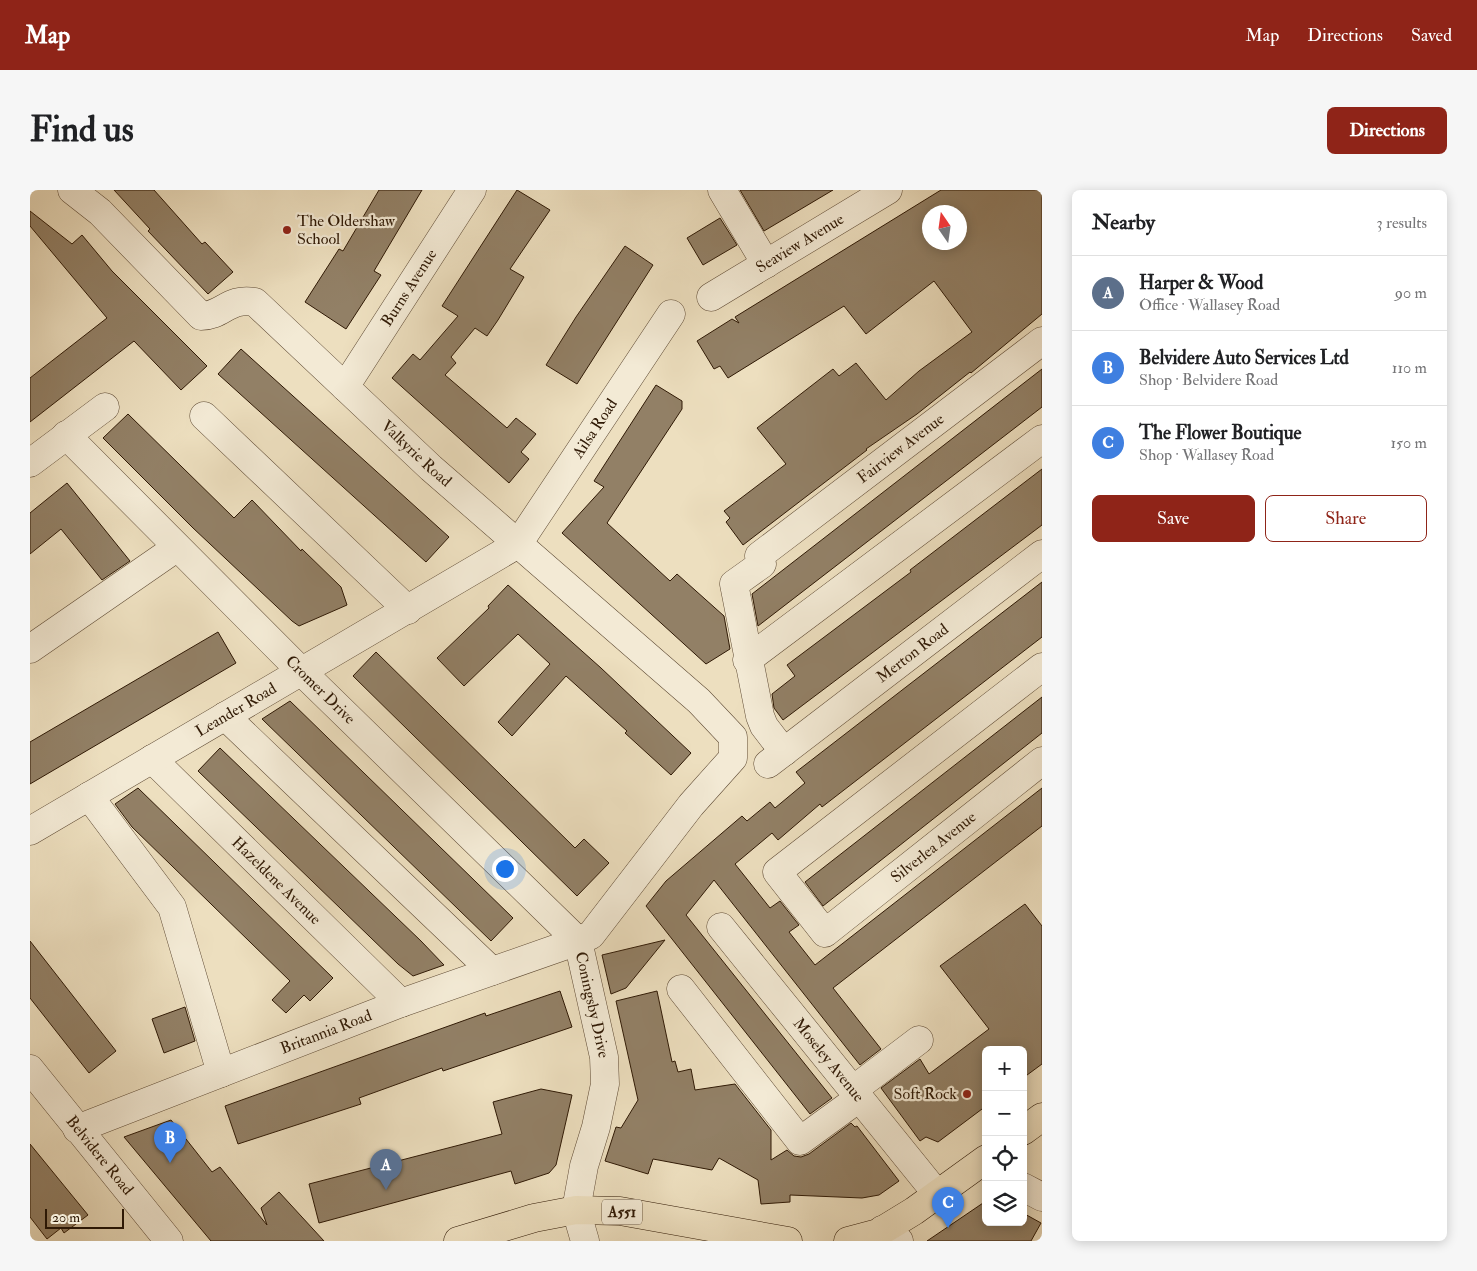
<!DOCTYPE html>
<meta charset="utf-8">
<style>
:root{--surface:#fff;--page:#f6f6f6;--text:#202124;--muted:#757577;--line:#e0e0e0;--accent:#8f2418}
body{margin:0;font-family:"IM FELL Double Pica",serif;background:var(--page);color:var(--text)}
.controls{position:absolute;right:15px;bottom:15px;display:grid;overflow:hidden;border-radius:8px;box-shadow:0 2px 12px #0003}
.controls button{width:45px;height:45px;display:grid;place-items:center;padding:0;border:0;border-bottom:1px solid var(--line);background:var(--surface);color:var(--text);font:25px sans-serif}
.compass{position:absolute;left:892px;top:15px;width:45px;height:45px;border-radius:50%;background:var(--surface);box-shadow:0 2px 12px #0003;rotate:347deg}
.scale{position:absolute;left:15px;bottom:12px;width:79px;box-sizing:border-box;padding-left:5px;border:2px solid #2f1905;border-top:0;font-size:14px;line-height:18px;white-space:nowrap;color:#2f1905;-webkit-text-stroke:4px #f3ead5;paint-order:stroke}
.you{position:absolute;left:474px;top:678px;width:18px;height:18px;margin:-12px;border:4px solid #fff;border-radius:50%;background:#1a73e8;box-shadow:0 0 0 8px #1a73e833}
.badge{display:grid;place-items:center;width:32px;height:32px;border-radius:50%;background:var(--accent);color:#fff;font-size:16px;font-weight:700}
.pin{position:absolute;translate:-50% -41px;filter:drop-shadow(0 1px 2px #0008)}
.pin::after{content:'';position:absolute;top:26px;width:18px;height:15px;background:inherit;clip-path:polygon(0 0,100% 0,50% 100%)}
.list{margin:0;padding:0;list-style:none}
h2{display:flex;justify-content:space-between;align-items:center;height:65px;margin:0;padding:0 20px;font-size:21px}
h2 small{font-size:16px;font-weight:400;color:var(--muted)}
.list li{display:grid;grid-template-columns:32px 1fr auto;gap:15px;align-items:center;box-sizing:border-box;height:75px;padding:0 20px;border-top:1px solid var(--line)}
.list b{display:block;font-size:19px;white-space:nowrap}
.list p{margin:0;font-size:16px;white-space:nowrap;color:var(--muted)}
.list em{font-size:16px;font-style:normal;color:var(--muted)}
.actions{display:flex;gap:10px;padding:15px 20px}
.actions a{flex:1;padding:11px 0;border:1px solid var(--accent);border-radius:8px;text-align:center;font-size:18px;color:var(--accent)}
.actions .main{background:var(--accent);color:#fff}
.icon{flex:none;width:28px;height:28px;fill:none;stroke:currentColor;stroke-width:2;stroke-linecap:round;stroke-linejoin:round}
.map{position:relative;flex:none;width:1012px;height:1051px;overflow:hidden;border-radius:8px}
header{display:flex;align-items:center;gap:30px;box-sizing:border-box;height:70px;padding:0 25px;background:var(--accent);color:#fff}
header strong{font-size:24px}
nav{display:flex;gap:28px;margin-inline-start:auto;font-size:18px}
.intro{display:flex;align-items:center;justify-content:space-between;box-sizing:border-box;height:120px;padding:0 30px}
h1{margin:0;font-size:35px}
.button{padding:12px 22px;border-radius:8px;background:var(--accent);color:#fff;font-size:18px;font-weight:700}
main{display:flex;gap:30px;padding:0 30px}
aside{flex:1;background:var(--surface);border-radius:8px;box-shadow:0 2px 12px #0003}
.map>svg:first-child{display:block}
</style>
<header>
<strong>Map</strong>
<nav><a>Map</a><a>Directions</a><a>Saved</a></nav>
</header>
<div class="intro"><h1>Find us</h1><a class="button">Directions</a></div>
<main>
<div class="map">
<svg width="1012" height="1051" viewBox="0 0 1012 1051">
<rect width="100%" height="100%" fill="#eddfbf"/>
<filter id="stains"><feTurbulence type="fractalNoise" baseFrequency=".004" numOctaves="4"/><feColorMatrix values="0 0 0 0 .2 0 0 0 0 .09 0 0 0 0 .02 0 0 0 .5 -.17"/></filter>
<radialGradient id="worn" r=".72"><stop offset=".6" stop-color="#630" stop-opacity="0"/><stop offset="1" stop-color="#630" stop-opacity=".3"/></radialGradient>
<!-- building -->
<g fill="#928066" stroke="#2f1905" fill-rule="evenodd">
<path d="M 84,0 L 124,0 L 172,54 L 175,52 L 203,82 L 178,104 L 118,41 L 120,39 Z"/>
<path d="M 349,0 L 392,0 L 344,81 L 351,85 L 316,139 L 275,112 L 309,59 L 313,61 Z"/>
<path d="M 487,0 L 520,20 L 480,79 L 494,87 L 468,130 L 457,146 L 445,138 L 421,167 L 426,173 L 415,185 L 477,238 L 486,228 L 506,244 L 491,262 L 499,269 L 479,293 L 362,188 L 383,164 L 390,170 L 428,126 L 412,116 Z"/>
<path d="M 710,0 L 803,0 L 734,41 Z"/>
<path d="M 911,0 L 1012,0 L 1012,124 L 941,183 L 940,182 L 887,224 L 836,259 L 837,260 L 713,355 L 696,332 L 700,328 L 694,321 L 756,274 L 727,238 L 803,179 L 809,186 L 826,173 L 856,210 L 889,181 L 942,142 L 904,91 L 836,144 L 814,116 L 698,188 L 690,176 L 684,179 L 667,151 L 702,129 L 709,133 L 705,127 ZM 900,22 L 930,22 L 930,52 L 900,52 Z"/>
<path d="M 0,21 L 42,54 L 52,45 L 82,81 L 177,176 L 151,200 L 104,151 L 0,232 L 0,188 L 77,128 L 0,36 Z"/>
<path d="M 690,28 L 707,55 L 673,75 L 657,48 Z"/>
<path d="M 595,56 L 623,75 L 547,194 L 516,175 L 546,127 Z"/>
<path d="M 211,159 L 419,347 L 396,372 L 188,184 Z"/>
<path d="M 1012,179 L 1012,217 L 728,436 L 722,404 Z"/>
<path d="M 626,195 L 652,211 L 652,219 L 577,333 L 640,391 L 647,384 L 694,426 L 700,459 L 676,474 L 532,343 L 574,297 L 564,291 Z"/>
<path d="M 98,224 L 204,328 L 222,310 L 271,361 L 272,359 L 311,397 L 317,415 L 269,436 L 262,431 L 163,338 L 73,248 Z"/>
<path d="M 1012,279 L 1012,335 L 753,530 L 744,518 L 742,504 L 765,486 L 757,475 L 881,382 L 880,380 Z"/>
<path d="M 37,293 L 100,371 L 72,390 L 31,339 L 0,364 L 0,323 Z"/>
<path d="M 1012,392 L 1012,447 L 792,617 L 790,614 L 748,650 L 742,643 L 705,674 L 740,718 L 750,711 L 769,735 L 759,742 L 785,775 L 1012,598 L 1012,636 L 803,798 L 851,859 L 830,875 L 684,690 L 656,725 L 802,908 L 780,924 L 616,716 L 636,691 L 712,626 L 717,631 L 740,612 L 745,618 L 775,593 L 766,582 Z"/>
<path d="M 478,395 L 571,478 L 661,563 L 641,585 L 595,543 L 597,541 L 536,486 L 482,546 L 468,532 L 520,474 L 488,444 L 434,496 L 407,468 L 459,418 L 458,416 Z"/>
<path d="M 188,442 L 206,473 L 0,594 L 0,552 Z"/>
<path d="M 346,462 L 545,658 L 554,649 L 579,673 L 547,706 L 323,486 Z"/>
<path d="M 1012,507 L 1012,543 L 793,716 L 775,692 Z"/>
<path d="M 260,511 L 483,728 L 461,751 L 232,529 Z"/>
<path d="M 190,558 L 391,751 L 414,775 L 383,786 L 368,774 L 168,581 Z"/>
<path d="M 108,598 L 303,788 L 280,811 L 274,805 L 256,823 L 242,810 L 260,791 L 102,637 L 85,614 Z"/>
<path d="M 995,714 L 1012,736 L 1012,874 L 993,888 L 993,860 L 956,860 L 956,916 L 908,952 L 896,947 L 890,951 L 851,898 L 890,869 L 899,884 L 959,839 L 910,776 Z"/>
<path d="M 635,750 L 596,798 L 581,804 L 572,765 Z"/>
<path d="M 0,751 L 86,861 L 59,883 L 0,808 Z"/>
<path d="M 530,801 L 542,837 L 413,881 L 412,878 L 329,908 L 331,914 L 208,954 L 195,916 L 455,823 L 456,826 Z"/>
<path d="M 627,801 L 642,872 L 645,871 L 648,882 L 661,879 L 665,900 L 705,894 L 741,940 L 741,970 L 757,960 L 764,966 L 771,967 L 779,964 L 821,933 L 825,937 L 827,936 L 869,991 L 849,1005 L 832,1008 L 760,1005 L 760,1012 L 731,1014 L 728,990 L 689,968 L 682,980 L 623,969 L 618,984 L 575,971 L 586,937 L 591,938 L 608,910 L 586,811 Z"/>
<path d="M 155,817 L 165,851 L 134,863 L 122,829 Z"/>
<path d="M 511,899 L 542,905 L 526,975 L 519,983 L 485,994 L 481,981 L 289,1033 L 279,994 L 472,944 L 463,912 Z"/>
<path d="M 141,930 L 182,982 L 190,977 L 237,1035 L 231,1018 L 249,1002 L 294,1051 L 181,1051 L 94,947 Z"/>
<path d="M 0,954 L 58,1025 L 34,1043 L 31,1038 L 17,1049 L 0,1027 Z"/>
<path d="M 956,1011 L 956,1032 L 993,1032 L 993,1023 L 1011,1033 L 1001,1051 L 897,1051 Z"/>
</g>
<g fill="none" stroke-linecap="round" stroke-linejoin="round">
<defs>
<g id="minor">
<path id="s1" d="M 42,0 L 70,22 L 171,126 C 193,126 198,107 225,112 L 401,278 L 669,511 L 703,547 L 703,568 L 661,615 L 561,745 L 548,751 L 574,867 L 575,894 L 566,937 L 554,976 L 546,1020 L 555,1051"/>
<path d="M 692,0 L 736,74"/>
<path id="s2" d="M 681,107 L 858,0"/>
<path id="s3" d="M 315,197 L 442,0"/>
<path d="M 174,226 L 378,420"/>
<path id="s4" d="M 36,245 L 272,482 L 548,751 L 371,813 L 47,939"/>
<path d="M 0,273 L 75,217"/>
<path d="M 0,459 L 146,358"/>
<path d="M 717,470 L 1012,249"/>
<path id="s5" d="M 1012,477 L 747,682 L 795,743 L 1012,571"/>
<path d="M 195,526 L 462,781"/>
<path id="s6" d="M 754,562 L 734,536 L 730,526 L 704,394 L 732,374 L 729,366 L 1012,151"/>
<path id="s7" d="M 122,569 L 371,813"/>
<path id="s8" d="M 738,574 L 1012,364"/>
<path d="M 59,606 L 142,717 L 191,883"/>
<path id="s9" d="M 0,641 L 488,354 L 641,124"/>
<path id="s10" d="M 691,737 L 907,1004"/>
<path d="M 651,799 L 770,951 L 829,908"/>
<path id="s11" d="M 0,879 L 139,1051"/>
<path d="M 823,900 L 889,850"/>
<path d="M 993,997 L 1012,1007"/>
<path d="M 852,1040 L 869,1051"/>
</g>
<g id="major">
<path d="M 993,941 L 1012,927"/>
<path d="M 428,1051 L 504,1028 L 546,1020 L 590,1021 L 758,1051"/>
<path d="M 818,1051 L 848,1043 L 884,1021 L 956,969"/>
</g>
</defs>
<!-- minor casing -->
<use href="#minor" stroke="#5e4a34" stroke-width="29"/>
<!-- major casing -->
<use href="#major" stroke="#2f1905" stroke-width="29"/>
<!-- minor -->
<use href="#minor" stroke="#f3ead5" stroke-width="28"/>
<!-- major -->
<use href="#major" stroke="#eddfbf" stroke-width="28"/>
</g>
<!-- markers -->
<g fill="#8f2418" stroke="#f3ead5" stroke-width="2">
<circle cx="257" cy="40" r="5"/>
<circle cx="937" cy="904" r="5"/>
</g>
<g text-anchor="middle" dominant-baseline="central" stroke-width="4.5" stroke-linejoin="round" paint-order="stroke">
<!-- shield labels -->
<rect fill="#f3ead5" stroke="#6a5843" stroke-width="1" x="572" y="1009.5" width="40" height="25" rx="4"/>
<g font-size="15" font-weight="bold" fill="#2f1905">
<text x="592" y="1022">A551</text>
</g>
<!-- poi labels -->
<g font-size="16" fill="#2f1905" stroke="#f3ead5" text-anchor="start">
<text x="267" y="31">The Oldershaw<tspan x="267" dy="18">School</tspan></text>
<text x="927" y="904" text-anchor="end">Soft Rock</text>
</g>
<!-- street labels -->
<g font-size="16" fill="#2f1905" stroke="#f3ead5">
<text stroke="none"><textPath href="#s2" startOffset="104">Seaview Avenue</textPath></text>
<text stroke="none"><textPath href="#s3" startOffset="118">Burns Avenue</textPath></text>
<text stroke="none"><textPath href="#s9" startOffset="705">Ailsa Road</textPath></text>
<text stroke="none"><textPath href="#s6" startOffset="399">Fairview Avenue</textPath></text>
<text stroke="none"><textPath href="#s1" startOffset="459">Valkyrie Road</textPath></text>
<text stroke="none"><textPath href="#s8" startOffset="182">Merton Road</textPath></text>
<text stroke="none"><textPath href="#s4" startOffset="360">Cromer Drive</textPath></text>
<text stroke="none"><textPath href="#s9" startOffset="239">Leander Road</textPath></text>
<text stroke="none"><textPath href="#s5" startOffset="551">Silverlea Avenue</textPath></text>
<text stroke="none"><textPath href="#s7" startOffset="174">Hazeldene Avenue</textPath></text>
<text stroke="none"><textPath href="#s1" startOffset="1212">Coningsby Drive</textPath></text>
<text transform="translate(296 842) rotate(-21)">Britannia Road</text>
<text stroke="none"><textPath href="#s10" startOffset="171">Moseley Avenue</textPath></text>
<text stroke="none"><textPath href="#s11" startOffset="111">Belvidere Road</textPath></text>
</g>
</g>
<rect width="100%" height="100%" filter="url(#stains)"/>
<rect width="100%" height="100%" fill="url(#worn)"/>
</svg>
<div class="controls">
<button>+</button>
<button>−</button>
<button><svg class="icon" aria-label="locate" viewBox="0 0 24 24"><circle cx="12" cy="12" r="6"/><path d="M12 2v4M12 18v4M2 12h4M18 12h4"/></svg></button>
<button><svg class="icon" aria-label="layers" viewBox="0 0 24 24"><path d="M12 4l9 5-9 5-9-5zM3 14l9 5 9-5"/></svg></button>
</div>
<svg class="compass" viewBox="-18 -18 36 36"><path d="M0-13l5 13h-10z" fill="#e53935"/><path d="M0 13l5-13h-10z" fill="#757577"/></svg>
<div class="scale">20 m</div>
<div class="you"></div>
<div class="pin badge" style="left:356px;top:1000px;background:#5c6f8a">A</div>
<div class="pin badge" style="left:140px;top:973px;background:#3f7fe0">B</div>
<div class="pin badge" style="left:918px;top:1038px;background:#3f7fe0">C</div>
</div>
<aside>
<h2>Nearby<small>3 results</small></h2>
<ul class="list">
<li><span class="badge" style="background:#5c6f8a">A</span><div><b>Harper &amp; Wood</b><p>Office · Wallasey Road</p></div><em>90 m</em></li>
<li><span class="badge" style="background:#3f7fe0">B</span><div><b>Belvidere Auto Services Ltd</b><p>Shop · Belvidere Road</p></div><em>110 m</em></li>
<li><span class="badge" style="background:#3f7fe0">C</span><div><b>The Flower Boutique</b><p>Shop · Wallasey Road</p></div><em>150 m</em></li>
</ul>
<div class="actions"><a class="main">Save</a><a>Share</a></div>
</aside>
</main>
